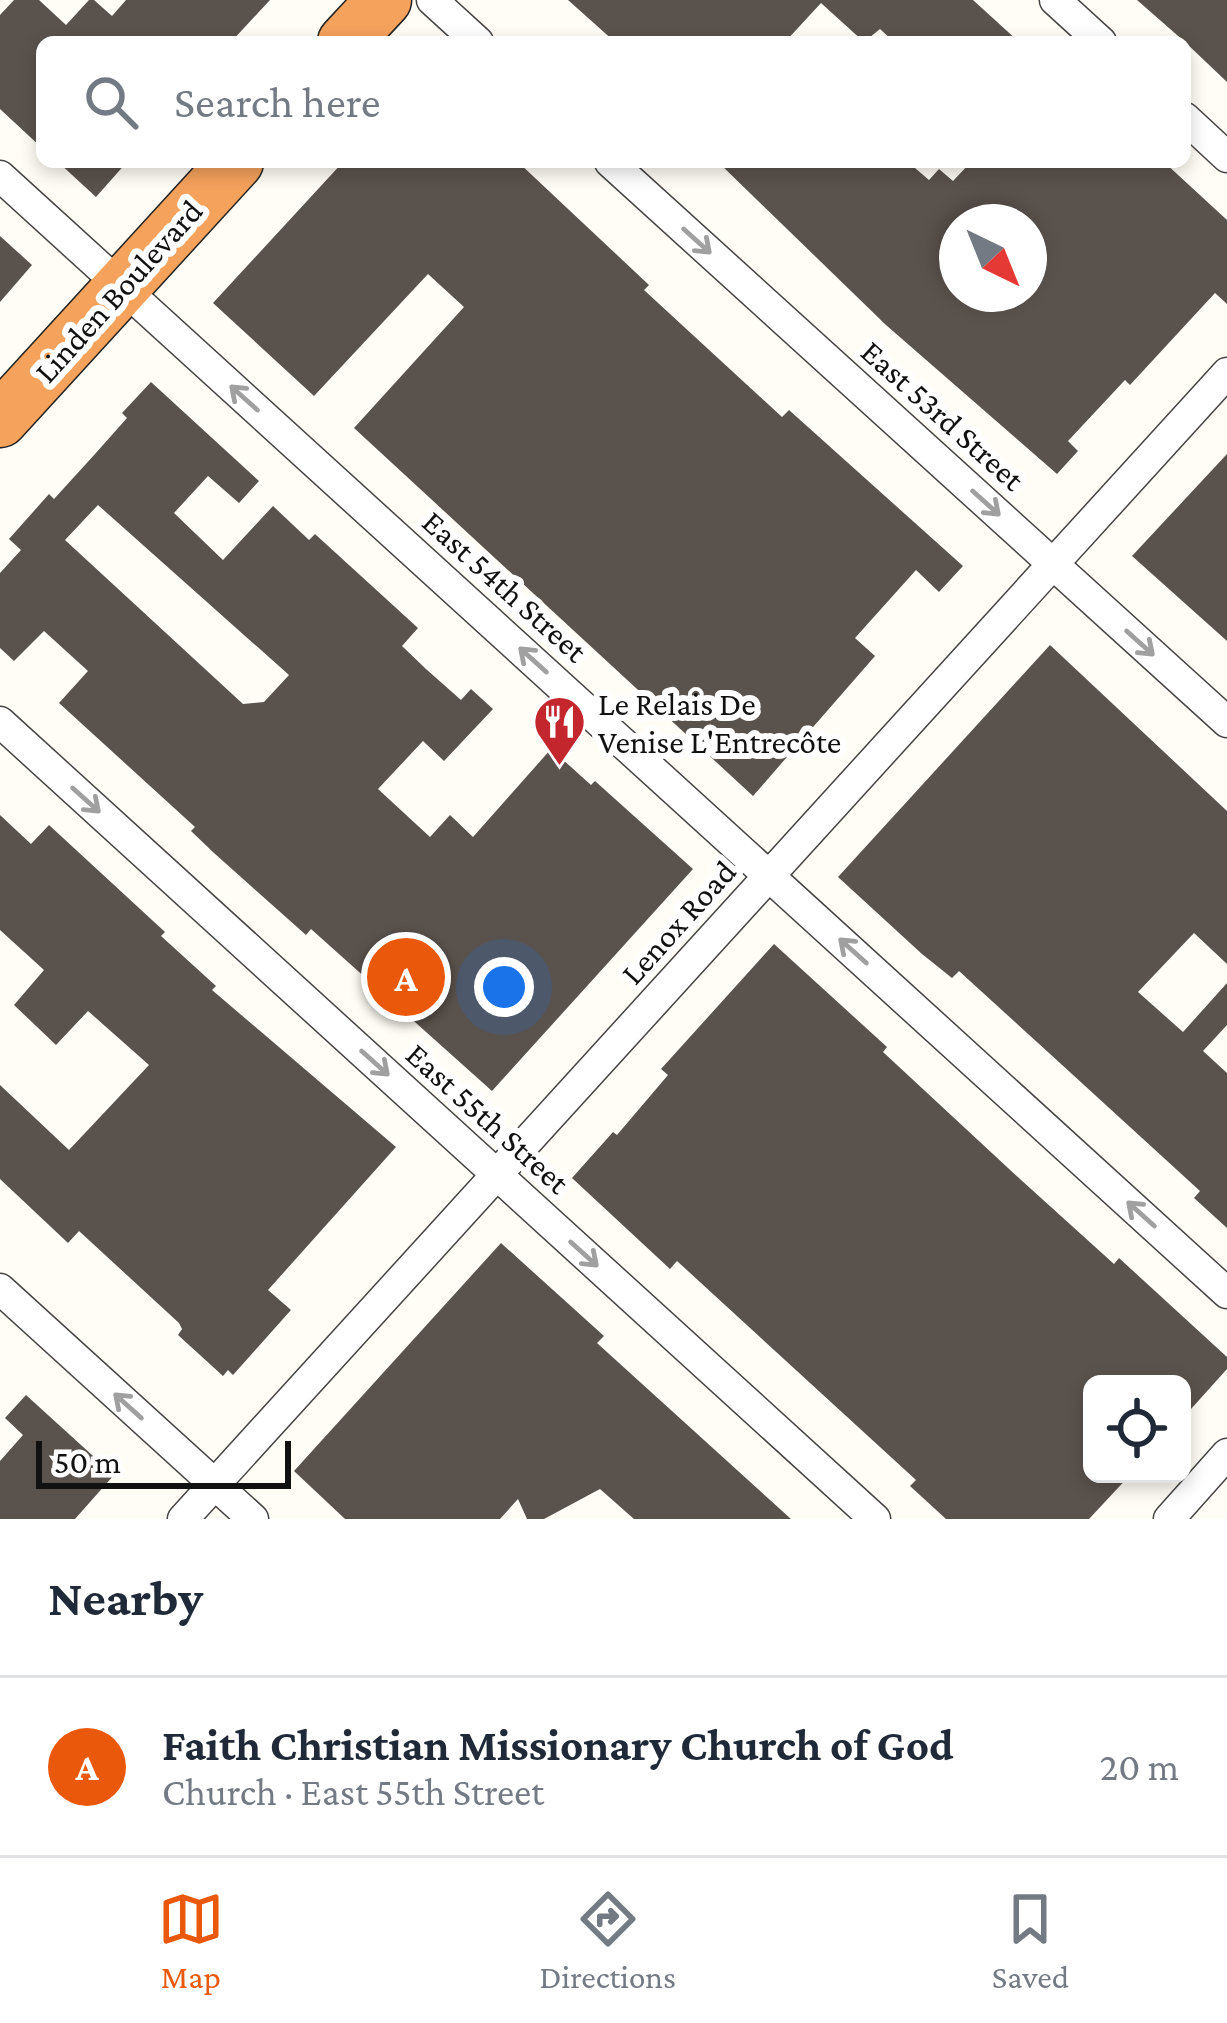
<!DOCTYPE html>
<meta charset="utf-8">
<style>
:root{--surface:#fff;--page:#f6f6f7;--text:#1f2937;--muted:#747a83;--line:#e0e1e3;--accent:#ea580c}
body{margin:0;font-family:"Crimson Pro",serif;background:var(--page);color:var(--text)}
.controls{position:absolute;right:36px;bottom:36px;display:grid;overflow:hidden;border-radius:18px;box-shadow:0 6px 18px #0003}
.controls button{width:108px;height:108px;display:grid;place-items:center;padding:0;border:0;border-bottom:3px solid var(--line);background:var(--surface);color:var(--text);font:60px sans-serif}
.compass{position:absolute;left:939px;top:204px;width:108px;height:108px;border-radius:50%;background:var(--surface);box-shadow:0 6px 18px #0003;rotate:137deg}
.scale{position:absolute;left:36px;bottom:30px;width:255px;box-sizing:border-box;padding-left:12px;border:6px solid #111;border-top:0;font-size:33px;line-height:42px;white-space:nowrap;color:#111;-webkit-text-stroke:9px #fff;paint-order:stroke}
.you{position:absolute;left:504px;top:987px;width:42px;height:42px;margin:-30px;border:9px solid #fff;border-radius:50%;background:#1a73e8;box-shadow:0 0 0 18px #1a73e833}
.badge{display:grid;place-items:center;width:78px;height:78px;border-radius:50%;background:var(--accent);color:#fff;font-size:39px;font-weight:700}
.pin{position:absolute;translate:-50% -50%;border:6px solid #fff;box-shadow:0 3px 12px #0006}
.list{margin:0;padding:0;list-style:none}
h2{display:flex;justify-content:space-between;align-items:center;height:156px;margin:0;padding:0 48px;font-size:51px}
h2 small{font-size:39px;font-weight:400;color:var(--muted)}
.list li{display:grid;grid-template-columns:78px 1fr auto;gap:36px;align-items:center;box-sizing:border-box;height:180px;padding:0 48px;border-top:3px solid var(--line)}
.list b{display:block;font-size:45px;white-space:nowrap}
.list p{margin:0;font-size:39px;white-space:nowrap;color:var(--muted)}
.list em{font-size:39px;font-style:normal;color:var(--muted)}
.icon{flex:none;width:66px;height:66px;fill:none;stroke:currentColor;stroke-width:2;stroke-linecap:round;stroke-linejoin:round}
.map{position:relative;flex:none;width:1227px;height:1519px;overflow:hidden}
.search{position:absolute;background:var(--surface);box-shadow:0 6px 18px #0003;left:36px;right:36px;top:36px;height:132px;display:flex;align-items:center;gap:30px;box-sizing:border-box;padding:0 42px;border-radius:18px;color:var(--muted);font-size:45px}
.sheet{height:336px;background:var(--surface)}
nav{display:flex;justify-content:space-around;align-items:center;box-sizing:border-box;height:168px;border-top:3px solid var(--line);background:var(--surface);font-size:33px;color:var(--muted)}
nav a{display:grid;justify-items:center;gap:6px}
nav .on{color:var(--accent)}
.map>svg:first-child{display:block}
</style>
<div class="map">
<svg width="1227" height="1519" viewBox="0 0 1227 1519">
<rect width="100%" height="100%" fill="#fffdf5"/>
<!-- building -->
<g fill="#5a524d" fill-rule="evenodd">
<path d="M 14,0 L 39,0 L 66,25 L 89,0 L 94,0 L 112,16 L 126,0 L 270,0 L 231,42 L 42,42 L 42,148 L 0,109 L 0,15 Z"/>
<path d="M 568,0 L 973,0 L 1019,42 L 894,42 L 880,29 L 864,42 L 821,3 L 785,42 L 615,42 Z"/>
<path d="M 1137,0 L 1227,0 L 1227,82 L 1185,42 Z"/>
<path d="M 58,162 L 127,162 L 96,197 Z"/>
<path d="M 343,162 L 518,162 L 649,285 L 644,290 L 782,417 L 789,410 L 963,566 L 939,592 L 916,570 L 855,638 L 875,656 L 753,796 L 354,428 L 464,307 L 428,274 L 314,396 L 213,303 Z"/>
<path d="M 718,162 L 908,162 L 929,180 L 939,169 L 953,181 L 971,162 L 1164,162 L 1227,220 L 1227,304 L 1215,293 L 1130,385 L 1125,380 L 1068,441 L 1078,451 L 1057,474 L 886,325 ZM 957,222 L 1029,222 L 1029,294 L 957,294 Z"/>
<path d="M 0,236 L 32,265 L 0,302 Z"/>
<path d="M 151,382 L 259,481 L 239,503 L 208,476 L 174,513 L 223,560 L 273,506 L 309,540 L 315,534 L 418,628 L 402,646 L 426,669 L 461,700 L 471,689 L 493,709 L 444,761 L 423,741 L 378,789 L 430,837 L 450,815 L 473,837 L 551,749 L 591,785 L 595,781 L 693,869 L 492,1091 L 311,929 L 306,935 L 214,853 L 191,831 L 195,827 L 59,703 L 88,671 L 44,631 L 14,661 L 0,648 L 0,573 L 21,550 L 9,539 L 49,494 L 54,499 L 95,454 L 127,418 L 122,413 ZM 98,505 L 289,675 L 264,702 L 243,704 L 65,540 Z"/>
<path d="M 1227,454 L 1227,641 L 1132,556 Z"/>
<path d="M 1050,645 L 1227,811 L 1227,964 L 1194,933 L 1138,992 L 1183,1032 L 1227,983 L 1227,1025 L 1203,1051 L 1227,1073 L 1227,1228 L 1194,1198 L 1200,1191 L 1049,1053 L 959,971 L 952,978 L 922,954 L 838,877 Z"/>
<path d="M 0,815 L 31,844 L 49,825 L 165,932 L 161,936 L 216,986 L 212,990 L 396,1147 L 268,1290 L 291,1310 L 233,1375 L 228,1370 L 223,1376 L 178,1335 L 182,1329 L 179,1323 L 79,1231 L 68,1243 L 0,1179 L 0,1085 L 69,1150 L 149,1065 L 88,1011 L 56,1045 L 14,1005 L 44,970 L 0,930 Z"/>
<path d="M 774,944 L 887,1047 L 883,1052 L 1020,1179 L 1114,1264 L 1119,1258 L 1227,1357 L 1227,1369 L 1182,1419 L 1182,1384 L 1092,1384 L 1092,1474 L 1131,1474 L 1089,1519 L 946,1519 L 910,1486 L 916,1480 L 677,1261 L 670,1269 L 572,1178 L 613,1132 L 617,1135 L 668,1075 L 661,1069 Z"/>
<path d="M 501,1243 L 604,1336 L 597,1343 L 791,1519 L 634,1519 L 600,1489 L 544,1519 L 527,1519 L 518,1499 L 500,1519 L 345,1519 L 294,1471 Z"/>
<path d="M 26,1395 L 114,1475 L 75,1519 L 0,1519 L 0,1461 L 23,1435 L 5,1418 Z"/>
</g>
<g fill="none" stroke-linecap="round" stroke-linejoin="round">
<defs>
<g id="street">
<path d="M 432,0 L 478,42"/>
<path d="M 1055,0 L 1101,42"/>
<path d="M 1185,118 L 1227,157"/>
<path d="M 610,162 L 1227,722"/>
<path d="M 0,176 L 1227,1293"/>
<path d="M 0,722 L 875,1519"/>
<path d="M 0,1289 L 253,1519"/>
<path d="M 183,1519 L 1227,373"/>
<path d="M 1169,1519 L 1227,1454"/>
</g>
<g id="highway">
<path d="M 345,42 L 384,0"/>
<path d="M 0,420 L 236,162"/>
</g>
</defs>
<!-- street casing -->
<use href="#street" stroke="#444" stroke-width="33"/>
<!-- highway casing -->
<use href="#highway" stroke="#222" stroke-width="57"/>
<!-- street -->
<use href="#street" stroke="#fff" stroke-width="30"/>
<!-- highway -->
<use href="#highway" stroke="#f5a25d" stroke-width="54"/>
</g>
<!-- one-way arrows -->
<defs><path id="oneway-shaft" d="M-6 0H5M1.5-3L5.5 0L1.5 3" fill="none" stroke-width="1.6" stroke-linecap="round" stroke-linejoin="round" transform="scale(3)"/></defs>
<g stroke="#a0a0a0">
<use href="#oneway-shaft" transform="translate(697 241) rotate(42)"/>
<use href="#oneway-shaft" transform="translate(244 398) rotate(-138)"/>
<use href="#oneway-shaft" transform="translate(986 503) rotate(42)"/>
<use href="#oneway-shaft" transform="translate(1140 643) rotate(42)"/>
<use href="#oneway-shaft" transform="translate(533 660) rotate(-138)"/>
<use href="#oneway-shaft" transform="translate(86 800) rotate(42)"/>
<use href="#oneway-shaft" transform="translate(853 951) rotate(-138)"/>
<use href="#oneway-shaft" transform="translate(375 1063) rotate(42)"/>
<use href="#oneway-shaft" transform="translate(1141 1214) rotate(-138)"/>
<use href="#oneway-shaft" transform="translate(584 1254) rotate(42)"/>
<use href="#oneway-shaft" transform="translate(128 1406) rotate(-138)"/>
</g>
<!-- icons -->
<defs>
<symbol id="restaurant-pin" viewBox="-11 -11 22 30"><path d="M0 17L-7.5 6A9.5 9.5 0 1 1 7.5 6Z" fill="#c4262e" stroke="#fff"/><path d="M-5-6h1v4h1v-4h1v4h1v-4h1v5L-1.5 .5V6h-2V.5L-5-1ZM5-6V6H3V1.5H1.5Q1.5-4 5-6Z" fill="#fff"/></symbol>
</defs>
<g fill-rule="evenodd">
<use href="#restaurant-pin" x="530" y="692" width="59" height="81"/>
</g>
<g text-anchor="middle" dominant-baseline="central" stroke-width="12" stroke-linejoin="round" paint-order="stroke">
<!-- street labels -->
<g font-size="33" fill="#111" stroke="#fff">
<text transform="translate(118 291) rotate(-48)">Linden Boulevard</text>
<text transform="translate(943 415) rotate(42)">East 53rd Street</text>
<text transform="translate(505 586) rotate(42)">East 54th Street</text>
<text transform="translate(678 922) rotate(-48)">Lenox Road</text>
<text transform="translate(488 1118) rotate(42)">East 55th Street</text>
</g>
<!-- poi labels -->
<g font-size="33" fill="#111" stroke="#fff" text-anchor="start">
<text x="598" y="703">Le Relais De<tspan x="598" dy="38">Venise L'Entrecôte</tspan></text>
</g>
</g>
</svg>
<div class="controls">
<button><svg class="icon" aria-label="locate" viewBox="0 0 24 24"><circle cx="12" cy="12" r="6"/><path d="M12 2v4M12 18v4M2 12h4M18 12h4"/></svg></button>
</div>
<svg class="compass" viewBox="-18 -18 36 36"><path d="M0-13l5 13h-10z" fill="#e53935"/><path d="M0 13l5-13h-10z" fill="#747a83"/></svg>
<div class="scale">50 m</div>
<div class="you"></div>
<div class="pin badge" style="left:406px;top:977px">A</div>
<div class="search"><svg class="icon" aria-label="search" viewBox="0 0 24 24"><circle cx="10" cy="10" r="6"/><path d="M15 15l6 6"/></svg>Search here</div>
</div>
<section class="sheet">
<h2>Nearby<small></small></h2>
<ul class="list">
<li><span class="badge">A</span><div><b>Faith Christian Missionary Church of God</b><p>Church · East 55th Street</p></div><em>20 m</em></li>
</ul>
</section>
<nav>
<a class="on"><svg class="icon" aria-label="map" viewBox="0 0 24 24"><path d="M3 6l6-2 6 2 6-2v14l-6 2-6-2-6 2zM9 4v14M15 6v14"/></svg>Map</a>
<a><svg class="icon" aria-label="directions" viewBox="0 0 24 24"><path d="M12 3l9 9-9 9-9-9zM9 14v-3h6M13 9l2 2-2 2"/></svg>Directions</a>
<a><svg class="icon" aria-label="saved" viewBox="0 0 24 24"><path d="M7 4h10v16l-5-4-5 4z"/></svg>Saved</a>
</nav>
